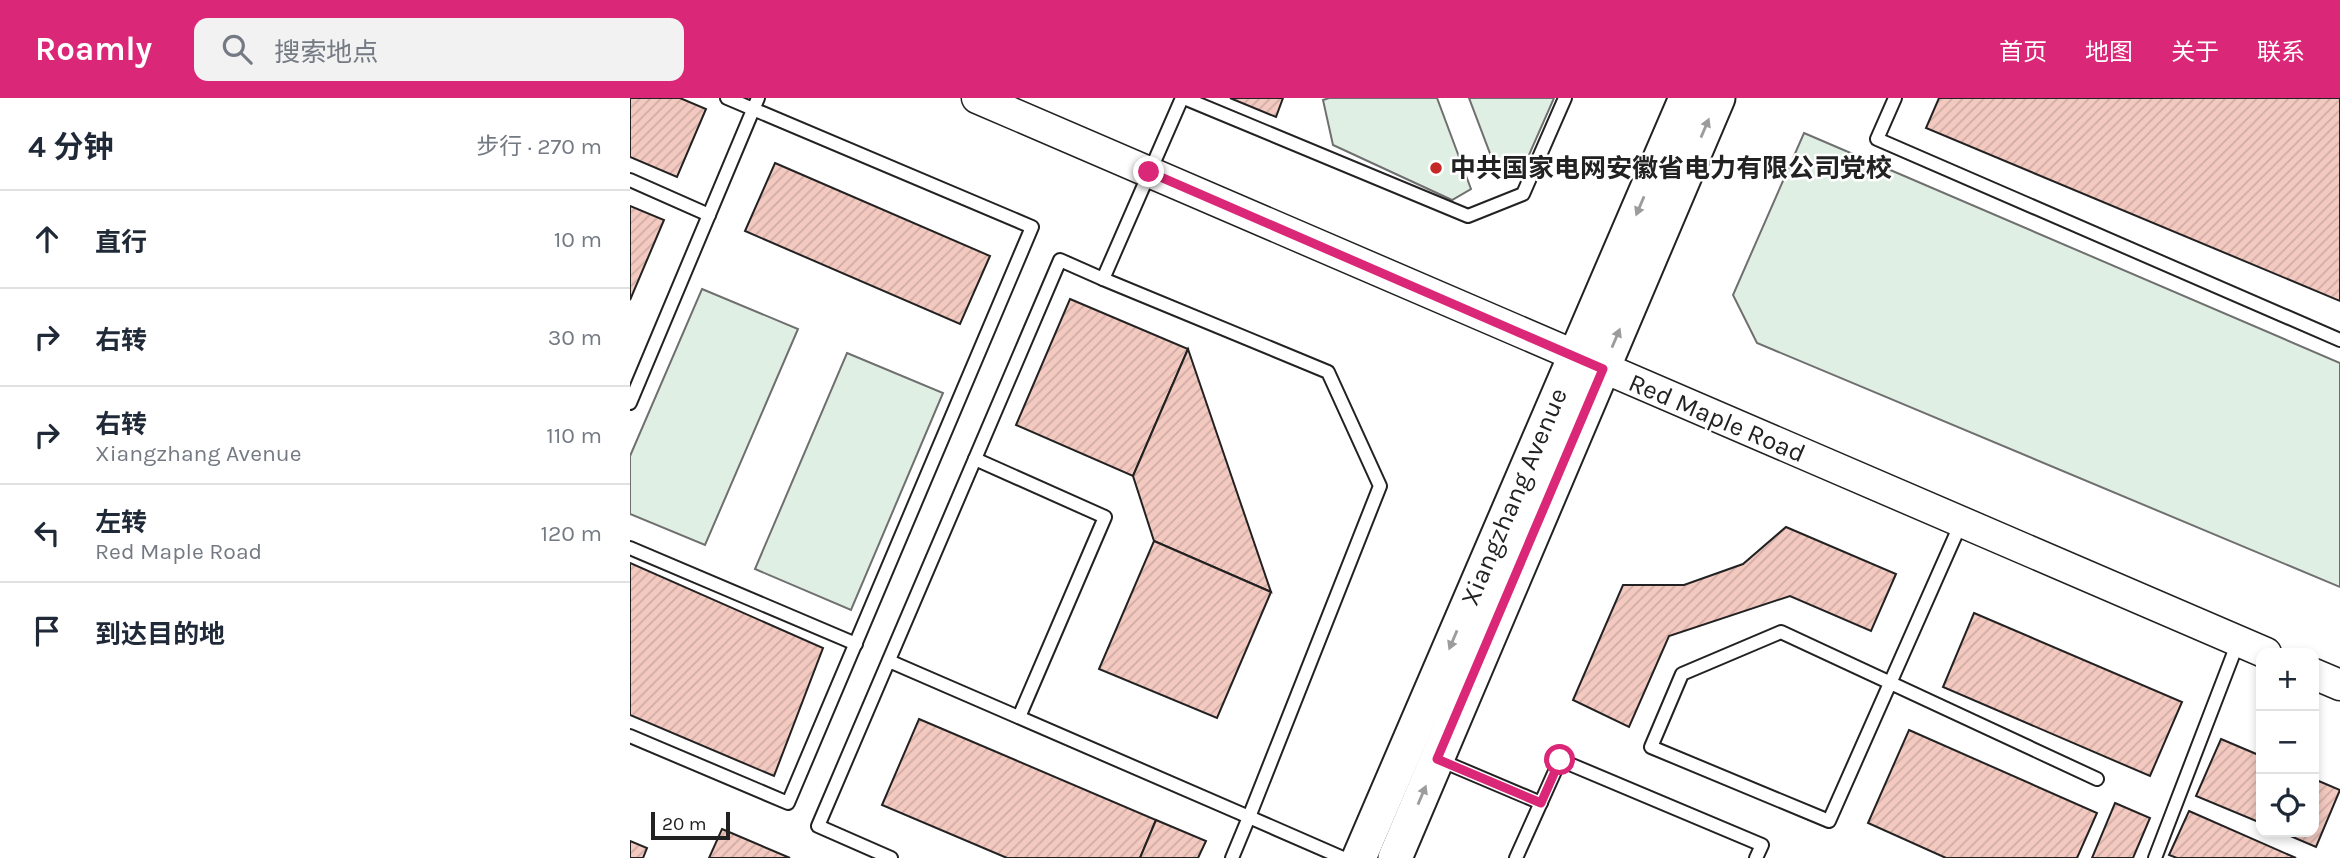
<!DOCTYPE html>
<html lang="zh">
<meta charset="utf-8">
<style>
:root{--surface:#fff;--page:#f2f2f3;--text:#1f2937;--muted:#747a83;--line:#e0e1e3;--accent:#db2777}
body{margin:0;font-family:Karla,"Noto Sans SC",sans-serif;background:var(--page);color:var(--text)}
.controls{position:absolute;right:21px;bottom:21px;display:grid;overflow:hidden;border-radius:14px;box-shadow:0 4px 10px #0003}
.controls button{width:63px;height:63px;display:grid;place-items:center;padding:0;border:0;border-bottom:2px solid var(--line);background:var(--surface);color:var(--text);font:35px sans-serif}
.scale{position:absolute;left:21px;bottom:18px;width:79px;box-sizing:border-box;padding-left:7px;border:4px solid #222;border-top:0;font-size:19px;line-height:24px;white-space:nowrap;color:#222;-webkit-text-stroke:5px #fff;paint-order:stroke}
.stop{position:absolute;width:21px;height:21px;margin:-16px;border:5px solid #db2777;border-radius:50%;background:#fff}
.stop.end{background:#db2777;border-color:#fff;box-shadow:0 2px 7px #0008}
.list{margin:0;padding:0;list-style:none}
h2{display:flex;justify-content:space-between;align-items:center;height:91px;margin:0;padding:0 28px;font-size:30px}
h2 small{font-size:23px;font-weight:400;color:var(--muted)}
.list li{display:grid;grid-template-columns:46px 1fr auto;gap:21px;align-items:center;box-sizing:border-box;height:98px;padding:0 28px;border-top:2px solid var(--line)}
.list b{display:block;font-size:26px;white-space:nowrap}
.list p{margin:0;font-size:23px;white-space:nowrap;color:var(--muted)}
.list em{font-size:23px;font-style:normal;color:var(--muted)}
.icon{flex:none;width:38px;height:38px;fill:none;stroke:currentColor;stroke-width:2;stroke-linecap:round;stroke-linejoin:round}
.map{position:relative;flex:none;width:1710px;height:760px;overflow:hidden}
header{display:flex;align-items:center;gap:42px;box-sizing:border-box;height:98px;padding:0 35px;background:var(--accent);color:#fff}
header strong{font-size:33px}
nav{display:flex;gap:38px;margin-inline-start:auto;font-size:24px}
.search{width:490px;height:63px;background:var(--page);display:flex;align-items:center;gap:18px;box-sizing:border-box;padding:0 24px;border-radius:14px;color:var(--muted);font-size:26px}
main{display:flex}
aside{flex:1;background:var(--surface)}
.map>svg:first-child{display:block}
</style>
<header>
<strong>Roamly</strong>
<div class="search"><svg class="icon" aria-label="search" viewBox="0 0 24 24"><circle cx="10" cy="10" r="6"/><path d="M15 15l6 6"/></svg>搜索地点</div>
<nav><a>首页</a><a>地图</a><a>关于</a><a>联系</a></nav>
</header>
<main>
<aside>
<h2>4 分钟<small>步行 · 270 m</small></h2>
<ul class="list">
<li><svg class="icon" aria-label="ahead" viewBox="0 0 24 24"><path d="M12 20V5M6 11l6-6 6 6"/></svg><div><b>直行</b></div><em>10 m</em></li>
<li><svg class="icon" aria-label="right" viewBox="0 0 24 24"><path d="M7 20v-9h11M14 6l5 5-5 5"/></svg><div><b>右转</b></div><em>30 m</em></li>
<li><svg class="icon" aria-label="right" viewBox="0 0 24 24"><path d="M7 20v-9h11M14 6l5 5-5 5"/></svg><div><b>右转</b><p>Xiangzhang Avenue</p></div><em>110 m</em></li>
<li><svg class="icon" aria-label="left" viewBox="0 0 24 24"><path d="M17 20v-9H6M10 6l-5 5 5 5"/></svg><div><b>左转</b><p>Red Maple Road</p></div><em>120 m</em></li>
<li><svg class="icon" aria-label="arrive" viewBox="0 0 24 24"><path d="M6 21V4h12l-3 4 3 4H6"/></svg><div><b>到达目的地</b></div></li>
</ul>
</aside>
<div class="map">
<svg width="1710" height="760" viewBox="0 0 1710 760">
<defs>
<pattern id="building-hatch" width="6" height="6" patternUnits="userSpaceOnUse" patternTransform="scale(1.75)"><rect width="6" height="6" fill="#f3c9c0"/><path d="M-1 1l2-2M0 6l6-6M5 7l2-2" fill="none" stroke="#d0aca5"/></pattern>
</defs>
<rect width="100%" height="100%" fill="#fff"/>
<!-- green -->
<g fill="#e0efe3" stroke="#6f6f6f" stroke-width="2">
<path d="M 699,0 L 807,0 L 841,91 L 822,102 L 703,47 L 693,2 Z"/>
<path d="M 839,0 L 924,0 L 891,75 L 869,79 Z"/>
<path d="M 1174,35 L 1710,265 L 1710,489 L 1127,245 L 1103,197 Z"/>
<path d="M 72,191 L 168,231 L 75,447 L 0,416 L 0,358 Z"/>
<path d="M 217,255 L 313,295 L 221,512 L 125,471 Z"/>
</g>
<!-- building -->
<g fill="url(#building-hatch)" stroke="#222" stroke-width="2">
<path d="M 0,0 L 50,0 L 76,11 L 47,79 L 0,59 Z"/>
<path d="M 600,0 L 653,0 L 646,19 Z"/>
<path d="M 1309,0 L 1710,0 L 1710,203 L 1296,30 Z"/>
<path d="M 145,65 L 360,158 L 330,226 L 115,133 Z"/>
<path d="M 0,108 L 34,122 L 0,202 Z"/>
<path d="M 440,201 L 558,251 L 503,378 L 386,327 Z"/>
<path d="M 558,251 L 641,494 L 524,443 L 503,378 Z"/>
<path d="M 1156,429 L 1266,476 L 1241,533 L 1160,498 L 1039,538 L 999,629 L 943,602 L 993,487 L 1054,487 L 1113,466 Z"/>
<path d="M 524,443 L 641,494 L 587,620 L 469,571 Z"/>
<path d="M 0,465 L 193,550 L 144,678 L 0,617 Z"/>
<path d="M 1344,515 L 1552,604 L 1520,678 L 1313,589 Z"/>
<path d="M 289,621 L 526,722 L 510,760 L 377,760 L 252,707 Z"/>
<path d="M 1279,632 L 1467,715 L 1447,760 L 1316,760 L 1238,725 Z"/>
<path d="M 1591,641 L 1631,658 L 1631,725 L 1566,698 Z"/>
<path d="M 1684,681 L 1710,692 L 1686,749 L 1651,734 L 1684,734 Z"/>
<path d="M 1485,705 L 1520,720 L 1503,760 L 1462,760 Z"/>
<path d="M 1559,713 L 1666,760 L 1547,760 L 1539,757 Z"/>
<path d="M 526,722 L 576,743 L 568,760 L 510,760 Z"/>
<path d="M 92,731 L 160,760 L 79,760 Z"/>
<path d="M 0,743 L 17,750 L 13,760 L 0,760 Z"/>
</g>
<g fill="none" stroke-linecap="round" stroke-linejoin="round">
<defs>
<g id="service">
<path d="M 554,0 L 838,118 L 893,96 L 935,0"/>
<path d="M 1265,0 L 1247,41 L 1710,242"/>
<path d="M 0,82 L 79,117"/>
<path d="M 0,305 L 128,0"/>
<path d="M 345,361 L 475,419 L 389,619"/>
<path d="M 1331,425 L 1199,723 L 1021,649 L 1052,576 L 1151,534 L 1467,681"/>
<path d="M 0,450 L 226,546"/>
<path d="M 259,563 L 619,719 L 750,388 L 698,274 L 473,181"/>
<path d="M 0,638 L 158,705 L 402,129 L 97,0"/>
<path d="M 807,661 L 911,705"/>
<path d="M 261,760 L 188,728 L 430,162 L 473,181 L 552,0"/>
<path d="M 602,760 L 619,719 L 713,760"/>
<path d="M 886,760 L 930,662 L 1132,747 L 1126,760"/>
<path d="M 1525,760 L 1608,544"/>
</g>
<g id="tertiary">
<path d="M 347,0 L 1636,555"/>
<path d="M 1684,576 L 1710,587"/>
</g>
<g id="secondary">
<path d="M 729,760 L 1056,0"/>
<path d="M 765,760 L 1088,0"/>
</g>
</defs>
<!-- service casing -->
<use href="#service" stroke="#222" stroke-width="16"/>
<!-- tertiary casing -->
<use href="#tertiary" stroke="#222" stroke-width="33"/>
<!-- secondary casing -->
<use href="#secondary" stroke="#222" stroke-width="37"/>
<!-- service -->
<use href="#service" stroke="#fff" stroke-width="12"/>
<!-- tertiary -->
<use href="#tertiary" stroke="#fff" stroke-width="30"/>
<!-- secondary -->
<use href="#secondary" stroke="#fff" stroke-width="33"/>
</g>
<!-- one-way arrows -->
<defs><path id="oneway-solid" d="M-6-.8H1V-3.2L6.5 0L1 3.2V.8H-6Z" transform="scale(1.75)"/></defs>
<g fill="#9c9c9c">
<use href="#oneway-solid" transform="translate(1075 30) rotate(-67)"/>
<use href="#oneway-solid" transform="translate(1010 108) rotate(113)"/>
<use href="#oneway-solid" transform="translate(986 240) rotate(-67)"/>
<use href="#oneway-solid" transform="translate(823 542) rotate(113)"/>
<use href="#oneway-solid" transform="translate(792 697) rotate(-67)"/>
</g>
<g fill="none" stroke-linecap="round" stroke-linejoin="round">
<!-- route -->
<path stroke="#db2777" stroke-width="9" d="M 519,74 L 973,271 L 807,661 L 911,705 L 930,662"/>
</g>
<!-- markers -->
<circle fill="#c62828" stroke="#fff" stroke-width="2.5" cx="806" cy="70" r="7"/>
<g text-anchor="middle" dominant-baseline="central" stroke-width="5" stroke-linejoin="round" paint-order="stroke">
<!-- poi labels -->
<g font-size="26" font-weight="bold" fill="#222" stroke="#fff" text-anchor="start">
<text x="820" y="70">中共国家电网安徽省电力有限公司党校</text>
</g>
<!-- street labels -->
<g font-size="26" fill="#222" stroke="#fff">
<text transform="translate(1087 320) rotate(23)">Red Maple Road</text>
<text transform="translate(884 399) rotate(-67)">Xiangzhang Avenue</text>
</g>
</g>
</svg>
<div class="controls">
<button>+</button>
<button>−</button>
<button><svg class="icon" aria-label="locate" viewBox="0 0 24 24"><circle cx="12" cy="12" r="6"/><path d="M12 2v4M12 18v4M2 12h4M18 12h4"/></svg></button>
</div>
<div class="scale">20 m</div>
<div class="stop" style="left:930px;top:662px"></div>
<div class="stop end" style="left:519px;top:74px"></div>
</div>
</main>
